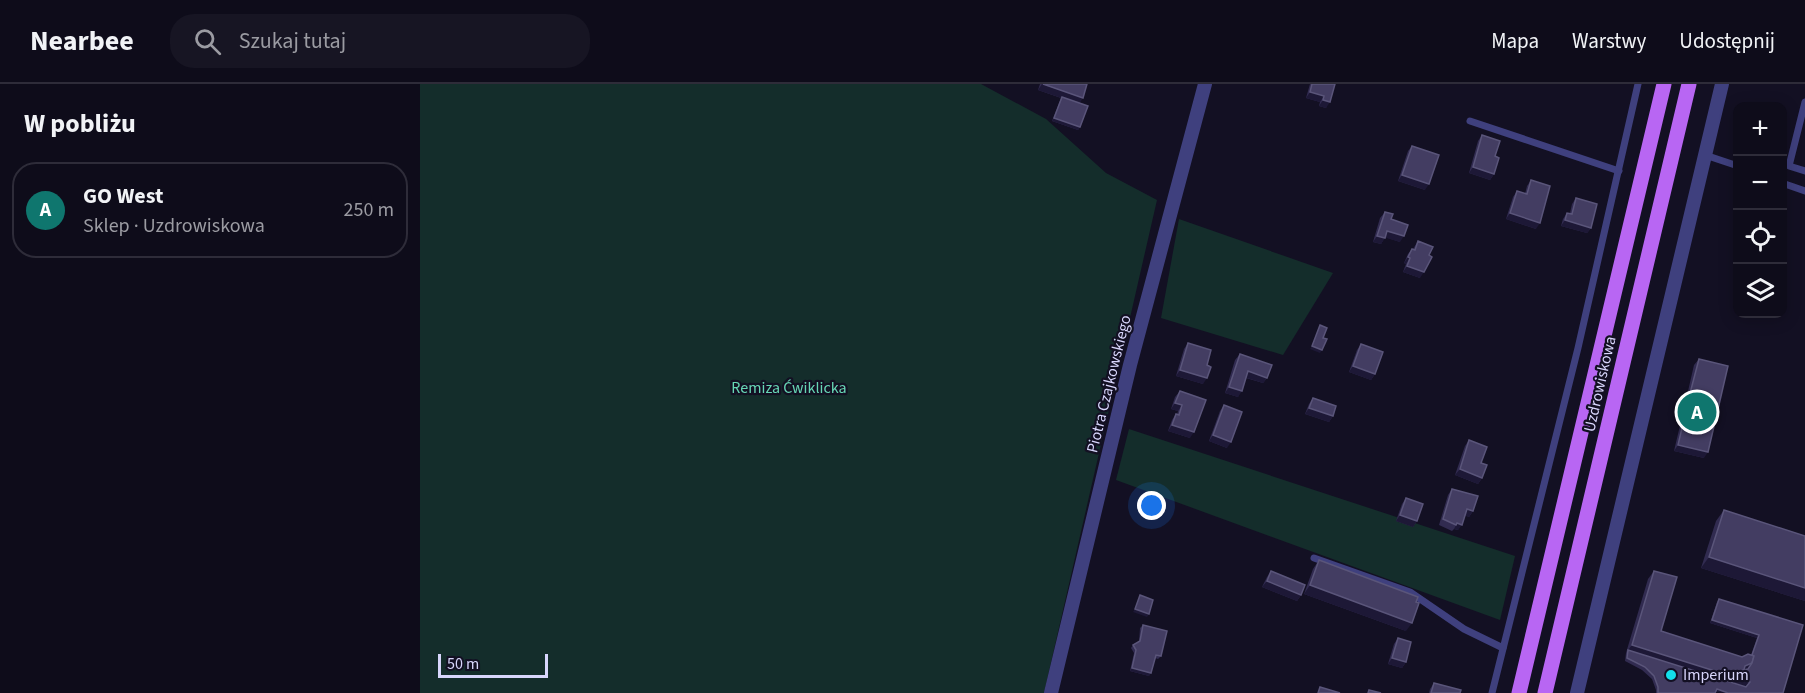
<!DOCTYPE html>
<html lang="pl">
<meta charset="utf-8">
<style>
:root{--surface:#0e0c1a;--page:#171523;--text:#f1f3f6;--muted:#9b9ba2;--line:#2e2c39;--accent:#0f766e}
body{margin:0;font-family:"Source Sans 3",sans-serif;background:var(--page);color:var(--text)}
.controls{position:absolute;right:18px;top:18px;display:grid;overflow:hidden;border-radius:12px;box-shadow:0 3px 15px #0003}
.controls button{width:54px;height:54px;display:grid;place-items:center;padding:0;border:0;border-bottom:2px solid var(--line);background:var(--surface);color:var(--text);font:30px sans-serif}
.scale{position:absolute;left:18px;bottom:15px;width:110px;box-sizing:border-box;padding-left:6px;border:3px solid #d8d6fc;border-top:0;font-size:16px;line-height:21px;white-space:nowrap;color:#d8d6fc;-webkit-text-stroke:4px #131023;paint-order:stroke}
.you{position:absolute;left:732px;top:422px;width:21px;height:21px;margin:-15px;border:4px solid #fff;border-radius:50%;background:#1a73e8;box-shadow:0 0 0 9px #1a73e833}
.badge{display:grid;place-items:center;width:39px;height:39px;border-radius:50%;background:var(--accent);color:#fff;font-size:20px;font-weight:700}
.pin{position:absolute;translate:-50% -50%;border:3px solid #fff;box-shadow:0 2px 6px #0006}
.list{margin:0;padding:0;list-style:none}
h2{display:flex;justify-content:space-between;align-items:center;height:78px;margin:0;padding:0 24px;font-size:26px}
h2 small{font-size:20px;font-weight:400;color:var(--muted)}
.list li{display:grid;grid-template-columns:39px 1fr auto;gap:18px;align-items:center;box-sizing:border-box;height:96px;margin:0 12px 12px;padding:0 12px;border:2px solid var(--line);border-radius:24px}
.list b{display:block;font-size:22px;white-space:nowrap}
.list p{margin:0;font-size:20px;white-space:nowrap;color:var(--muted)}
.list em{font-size:20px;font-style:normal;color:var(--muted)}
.icon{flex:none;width:33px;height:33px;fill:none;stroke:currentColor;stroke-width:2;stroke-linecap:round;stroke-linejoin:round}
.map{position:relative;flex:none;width:1385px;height:609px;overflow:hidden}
header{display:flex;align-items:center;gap:36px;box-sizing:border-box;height:84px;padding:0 30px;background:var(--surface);border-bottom:2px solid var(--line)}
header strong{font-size:28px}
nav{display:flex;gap:33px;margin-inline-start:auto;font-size:21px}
.search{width:420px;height:54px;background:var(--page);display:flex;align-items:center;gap:15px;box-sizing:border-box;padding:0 21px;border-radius:24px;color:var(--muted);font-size:22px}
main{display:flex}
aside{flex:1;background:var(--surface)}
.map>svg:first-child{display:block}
</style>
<header>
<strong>Nearbee</strong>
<div class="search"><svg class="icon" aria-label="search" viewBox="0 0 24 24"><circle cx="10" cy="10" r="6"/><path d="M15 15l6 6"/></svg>Szukaj tutaj</div>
<nav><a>Mapa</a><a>Warstwy</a><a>Udostępnij</a></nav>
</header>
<main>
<aside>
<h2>W pobliżu<small></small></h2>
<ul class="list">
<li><span class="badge">A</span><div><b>GO West</b><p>Sklep · Uzdrowiskowa</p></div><em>250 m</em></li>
</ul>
</aside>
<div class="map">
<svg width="1385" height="609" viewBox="0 0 1385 609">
<rect width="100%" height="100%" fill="#131023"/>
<!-- green -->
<g fill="#142d2b">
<path d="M 0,0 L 561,0 L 626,35 L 686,89 L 737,116 L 624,609 L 0,609 Z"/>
<path d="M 759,135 L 913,189 L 863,271 L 741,234 Z"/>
<path d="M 709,345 L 1095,472 L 1080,536 L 696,396 Z"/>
</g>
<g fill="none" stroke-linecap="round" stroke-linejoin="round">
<!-- lane -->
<g stroke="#3f407e" stroke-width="7">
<path d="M 1385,18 L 1369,82 L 1385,87"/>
<path d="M 1050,37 L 1199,87"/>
<path d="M 1285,71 L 1318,82"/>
<path d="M 1362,99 L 1385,107"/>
<path d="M 894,474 L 990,508 L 1044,545 L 1083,564"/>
<path d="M 1072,609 L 1158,264 L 1218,0"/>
</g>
<!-- street -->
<g stroke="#3f407e" stroke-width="14">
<path d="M 631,609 L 710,281 L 785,0"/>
<path d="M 1157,609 L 1302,0"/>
</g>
<!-- primary -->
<g stroke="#b866f3" stroke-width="15">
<path d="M 1099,609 L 1244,0"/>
<path d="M 1125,609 L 1269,0"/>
</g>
</g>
<!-- wall -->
<g fill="#312b50">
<path d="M 620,0 L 667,0 L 659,19 L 660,43 L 658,46 L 632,37 L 641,14 L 618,6 Z"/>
<path d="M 890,0 L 915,0 L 906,24 L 899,22 L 900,18 L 886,14 Z"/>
<path d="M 1062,51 L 1075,72 L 1074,90 L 1070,96 L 1049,89 L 1058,57 Z"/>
<path d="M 992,62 L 1005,106 L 978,97 L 988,67 Z"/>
<path d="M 1111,96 L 1116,145 L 1086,135 L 1093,113 L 1097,107 L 1105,110 L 1107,102 Z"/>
<path d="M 1156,114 L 1171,144 L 1167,149 L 1141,142 L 1143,135 L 1147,129 L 1150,129 L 1152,120 Z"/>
<path d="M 965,128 L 971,135 L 980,158 L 965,153 L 961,160 L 953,158 L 960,134 Z"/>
<path d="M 998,157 L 1000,194 L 983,188 L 986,180 L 984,179 L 988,170 L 992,165 L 993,165 Z"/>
<path d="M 768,259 L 787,281 L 783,300 L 756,292 L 764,265 Z"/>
<path d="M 941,260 L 955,290 L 951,296 L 929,288 L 937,266 Z"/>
<path d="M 820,270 L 847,294 L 843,299 L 826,294 L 818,313 L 805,309 L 815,276 Z"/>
<path d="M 1279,275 L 1284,374 L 1254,367 L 1262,333 L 1259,332 L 1261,322 L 1266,316 L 1274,281 Z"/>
<path d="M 760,307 L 770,354 L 748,347 L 752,336 L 756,330 L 757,331 L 758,327 L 751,325 L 755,313 Z"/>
<path d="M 893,314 L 913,332 L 909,338 L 885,330 L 889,320 Z"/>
<path d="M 804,321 L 807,364 L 789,357 L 800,327 Z"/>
<path d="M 1049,356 L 1061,379 L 1062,394 L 1058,400 L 1035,391 L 1045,362 Z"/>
<path d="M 1032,405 L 1053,427 L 1049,433 L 1045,431 L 1038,446 L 1034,445 L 1032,447 L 1019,441 L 1028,411 Z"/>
<path d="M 986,414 L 997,437 L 993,443 L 976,437 L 982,420 Z"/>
<path d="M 1304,426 L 1385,452 L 1385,517 L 1281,484 L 1296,437 Z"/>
<path d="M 899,476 L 986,547 L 884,510 L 893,485 Z"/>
<path d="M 851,487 L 881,511 L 877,517 L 842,503 L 847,493 Z"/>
<path d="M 1234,487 L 1241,547 L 1322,573 L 1331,571 L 1337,554 L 1290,539 L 1297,518 L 1299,515 L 1383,541 L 1295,609 L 1236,609 L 1236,606 L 1232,595 L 1222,586 L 1205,577 L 1206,569 L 1228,495 Z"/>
<path d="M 723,541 L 741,572 L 738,575 L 735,574 L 729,592 L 710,587 L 714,569 L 711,564 L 713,561 L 719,558 L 720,544 Z"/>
<path d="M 978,554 L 986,578 L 982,584 L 968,580 L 974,560 Z"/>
<path d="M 1014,599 L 1040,609 L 1009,609 L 1010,605 Z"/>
</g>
<!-- shaded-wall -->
<g fill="#1d1836">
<path d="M 622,0 L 663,14 L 659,20 L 618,6 Z"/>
<path d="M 890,8 L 904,12 L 900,18 L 886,14 Z"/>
<path d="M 903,16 L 910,18 L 906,24 L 899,22 Z"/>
<path d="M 634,34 L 660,43 L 658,46 L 632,37 Z"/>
<path d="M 1053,83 L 1074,90 L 1070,96 L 1049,89 Z"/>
<path d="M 982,91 L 1009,100 L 1005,106 L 978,97 Z"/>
<path d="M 1090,129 L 1120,139 L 1116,145 L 1086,135 Z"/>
<path d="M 1145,136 L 1171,144 L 1167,149 L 1141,142 Z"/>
<path d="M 967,147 L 984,152 L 980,158 L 963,153 Z"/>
<path d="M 957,152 L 965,154 L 961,160 L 953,158 Z"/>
<path d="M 988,173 L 990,174 L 986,180 L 984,179 Z"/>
<path d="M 987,182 L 1004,188 L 1000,194 L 983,188 Z"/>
<path d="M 892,262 L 902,266 L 900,269 L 890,265 Z"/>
<path d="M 933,282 L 955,290 L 951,296 L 929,288 Z"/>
<path d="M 760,286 L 787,294 L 783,300 L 756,292 Z"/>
<path d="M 828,287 L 847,294 L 843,299 L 824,293 Z"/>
<path d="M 809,303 L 822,307 L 818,313 L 805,309 Z"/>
<path d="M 755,319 L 762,321 L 758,327 L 751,325 Z"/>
<path d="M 889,324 L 913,332 L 909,338 L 885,330 Z"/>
<path d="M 1263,326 L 1266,327 L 1262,333 L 1259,332 Z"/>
<path d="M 752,341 L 774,348 L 770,354 L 748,347 Z"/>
<path d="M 793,351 L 811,358 L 807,364 L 789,357 Z"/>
<path d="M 1258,361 L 1288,368 L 1284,374 L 1254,367 Z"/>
<path d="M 1040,385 L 1062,394 L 1058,400 L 1035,391 Z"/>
<path d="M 1047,425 L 1053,427 L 1049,433 L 1043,431 Z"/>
<path d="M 980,431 L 997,437 L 993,443 L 976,437 Z"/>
<path d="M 1037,439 L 1042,441 L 1038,446 L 1034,445 Z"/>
<path d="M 1289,473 L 1385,504 L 1385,517 L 1281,484 Z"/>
<path d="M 847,497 L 881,511 L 877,517 L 842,503 Z"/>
<path d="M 890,501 L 992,539 L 986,547 L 884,510 Z"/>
<path d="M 715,525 L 729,530 L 727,533 L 713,528 Z"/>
<path d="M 1292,536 L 1339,551 L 1337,554 L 1290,539 Z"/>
<path d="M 1212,561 L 1330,598 L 1324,606 L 1208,566 Z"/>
<path d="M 972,574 L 986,578 L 982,584 L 968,580 Z"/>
<path d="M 1332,579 L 1326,588 L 1320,590 L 1325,582 Z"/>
<path d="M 712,584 L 731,589 L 729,592 L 710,587 Z"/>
<path d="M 1297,605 L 1308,609 L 1294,608 Z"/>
</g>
<!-- building -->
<g fill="#433d62" stroke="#5a557a" stroke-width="1.5">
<path d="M 623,0 L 667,0 L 663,14 Z"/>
<path d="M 892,0 L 915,0 L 910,18 L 903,16 L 904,12 L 890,8 Z"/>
<path d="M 642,13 L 668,22 L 660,43 L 634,34 Z"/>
<path d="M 1062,51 L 1080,57 L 1075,72 L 1079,74 L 1074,90 L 1053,83 Z"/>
<path d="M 992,62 L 1019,71 L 1009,100 L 982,91 Z"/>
<path d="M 1111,96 L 1130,102 L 1120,139 L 1090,129 L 1097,107 L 1107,110 Z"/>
<path d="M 1156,114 L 1177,120 L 1171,144 L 1145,136 L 1147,129 L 1152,130 Z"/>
<path d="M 965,128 L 973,130 L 971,135 L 988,141 L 984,152 L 967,147 L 965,154 L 957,152 Z"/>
<path d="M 998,157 L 1013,163 L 1009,171 L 1012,173 L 1004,188 L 987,182 L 990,174 L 988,173 L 992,165 L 995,166 Z"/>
<path d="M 900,241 L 907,244 L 903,254 L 907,255 L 902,266 L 892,262 Z"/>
<path d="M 768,259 L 791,266 L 787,281 L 791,283 L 787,294 L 760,286 Z"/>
<path d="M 941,260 L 963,268 L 955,290 L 933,282 Z"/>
<path d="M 820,270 L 852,281 L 847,294 L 828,287 L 822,307 L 809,303 Z"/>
<path d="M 1279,275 L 1308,282 L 1288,368 L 1258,361 L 1266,327 L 1263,326 L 1265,316 L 1268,317 Z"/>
<path d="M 760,307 L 786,316 L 774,348 L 752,341 L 756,330 L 759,331 L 762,321 L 755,319 Z"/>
<path d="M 893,314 L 916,322 L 913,332 L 889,324 Z"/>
<path d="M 804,321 L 822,328 L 811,358 L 793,351 Z"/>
<path d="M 1049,356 L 1067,363 L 1061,379 L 1067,381 L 1062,394 L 1040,385 Z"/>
<path d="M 1032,405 L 1058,412 L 1053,427 L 1047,425 L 1042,441 L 1037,439 L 1036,441 L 1023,435 Z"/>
<path d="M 986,414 L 1003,420 L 997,437 L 980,431 Z"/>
<path d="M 1304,426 L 1385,452 L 1385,504 L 1289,473 Z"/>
<path d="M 899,476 L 998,513 L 996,518 L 999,519 L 992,539 L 890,501 Z"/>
<path d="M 851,487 L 885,501 L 881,511 L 847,497 Z"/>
<path d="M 1234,487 L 1257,493 L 1241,547 L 1322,573 L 1328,570 L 1334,572 L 1332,579 L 1325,582 L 1323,589 L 1330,598 L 1212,561 Z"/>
<path d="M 720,511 L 733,516 L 729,530 L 715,525 Z"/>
<path d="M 1299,515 L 1383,541 L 1363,609 L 1308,609 L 1297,605 L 1295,609 L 1238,609 L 1238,603 L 1234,592 L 1225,583 L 1207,574 L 1208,566 L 1326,603 L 1330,598 L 1323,589 L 1323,586 L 1328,585 L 1332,579 L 1334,572 L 1332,571 L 1339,551 L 1292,536 Z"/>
<path d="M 723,541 L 747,547 L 741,572 L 736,571 L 731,589 L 712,584 L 716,566 L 713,561 L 720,557 Z"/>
<path d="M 978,554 L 991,558 L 986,578 L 972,574 Z"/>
<path d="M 1014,599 L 1041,606 L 1040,609 L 1011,609 Z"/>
<path d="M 900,603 L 920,609 L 898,609 Z"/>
<path d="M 949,606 L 961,609 L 948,609 Z"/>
</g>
<!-- markers -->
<circle fill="#13dfea" stroke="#131023" stroke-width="2" cx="1251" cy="591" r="6"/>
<g text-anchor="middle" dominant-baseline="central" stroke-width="4.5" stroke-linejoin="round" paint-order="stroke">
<!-- street labels -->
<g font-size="16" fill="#d8d6fc" stroke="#131023">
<text transform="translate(689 300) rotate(-76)">Piotra Czajkowskiego</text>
<text transform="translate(1180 300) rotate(-77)">Uzdrowiskowa</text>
</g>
<!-- park labels -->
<g font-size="16" fill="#67d6b5" stroke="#131023">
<text x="369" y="304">Remiza Ćwiklicka</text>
</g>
<!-- poi labels -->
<g font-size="16" fill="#d8d6fc" stroke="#131023" text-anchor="start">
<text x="1263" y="591">Imperium</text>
</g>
</g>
</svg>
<div class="controls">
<button>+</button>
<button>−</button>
<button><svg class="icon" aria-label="locate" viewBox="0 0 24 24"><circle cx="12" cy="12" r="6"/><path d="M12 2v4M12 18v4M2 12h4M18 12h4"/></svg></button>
<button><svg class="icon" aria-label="layers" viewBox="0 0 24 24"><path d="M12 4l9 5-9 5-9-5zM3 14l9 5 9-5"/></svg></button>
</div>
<div class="scale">50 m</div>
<div class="you"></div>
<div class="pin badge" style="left:1277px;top:328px">A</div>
</div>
</main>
